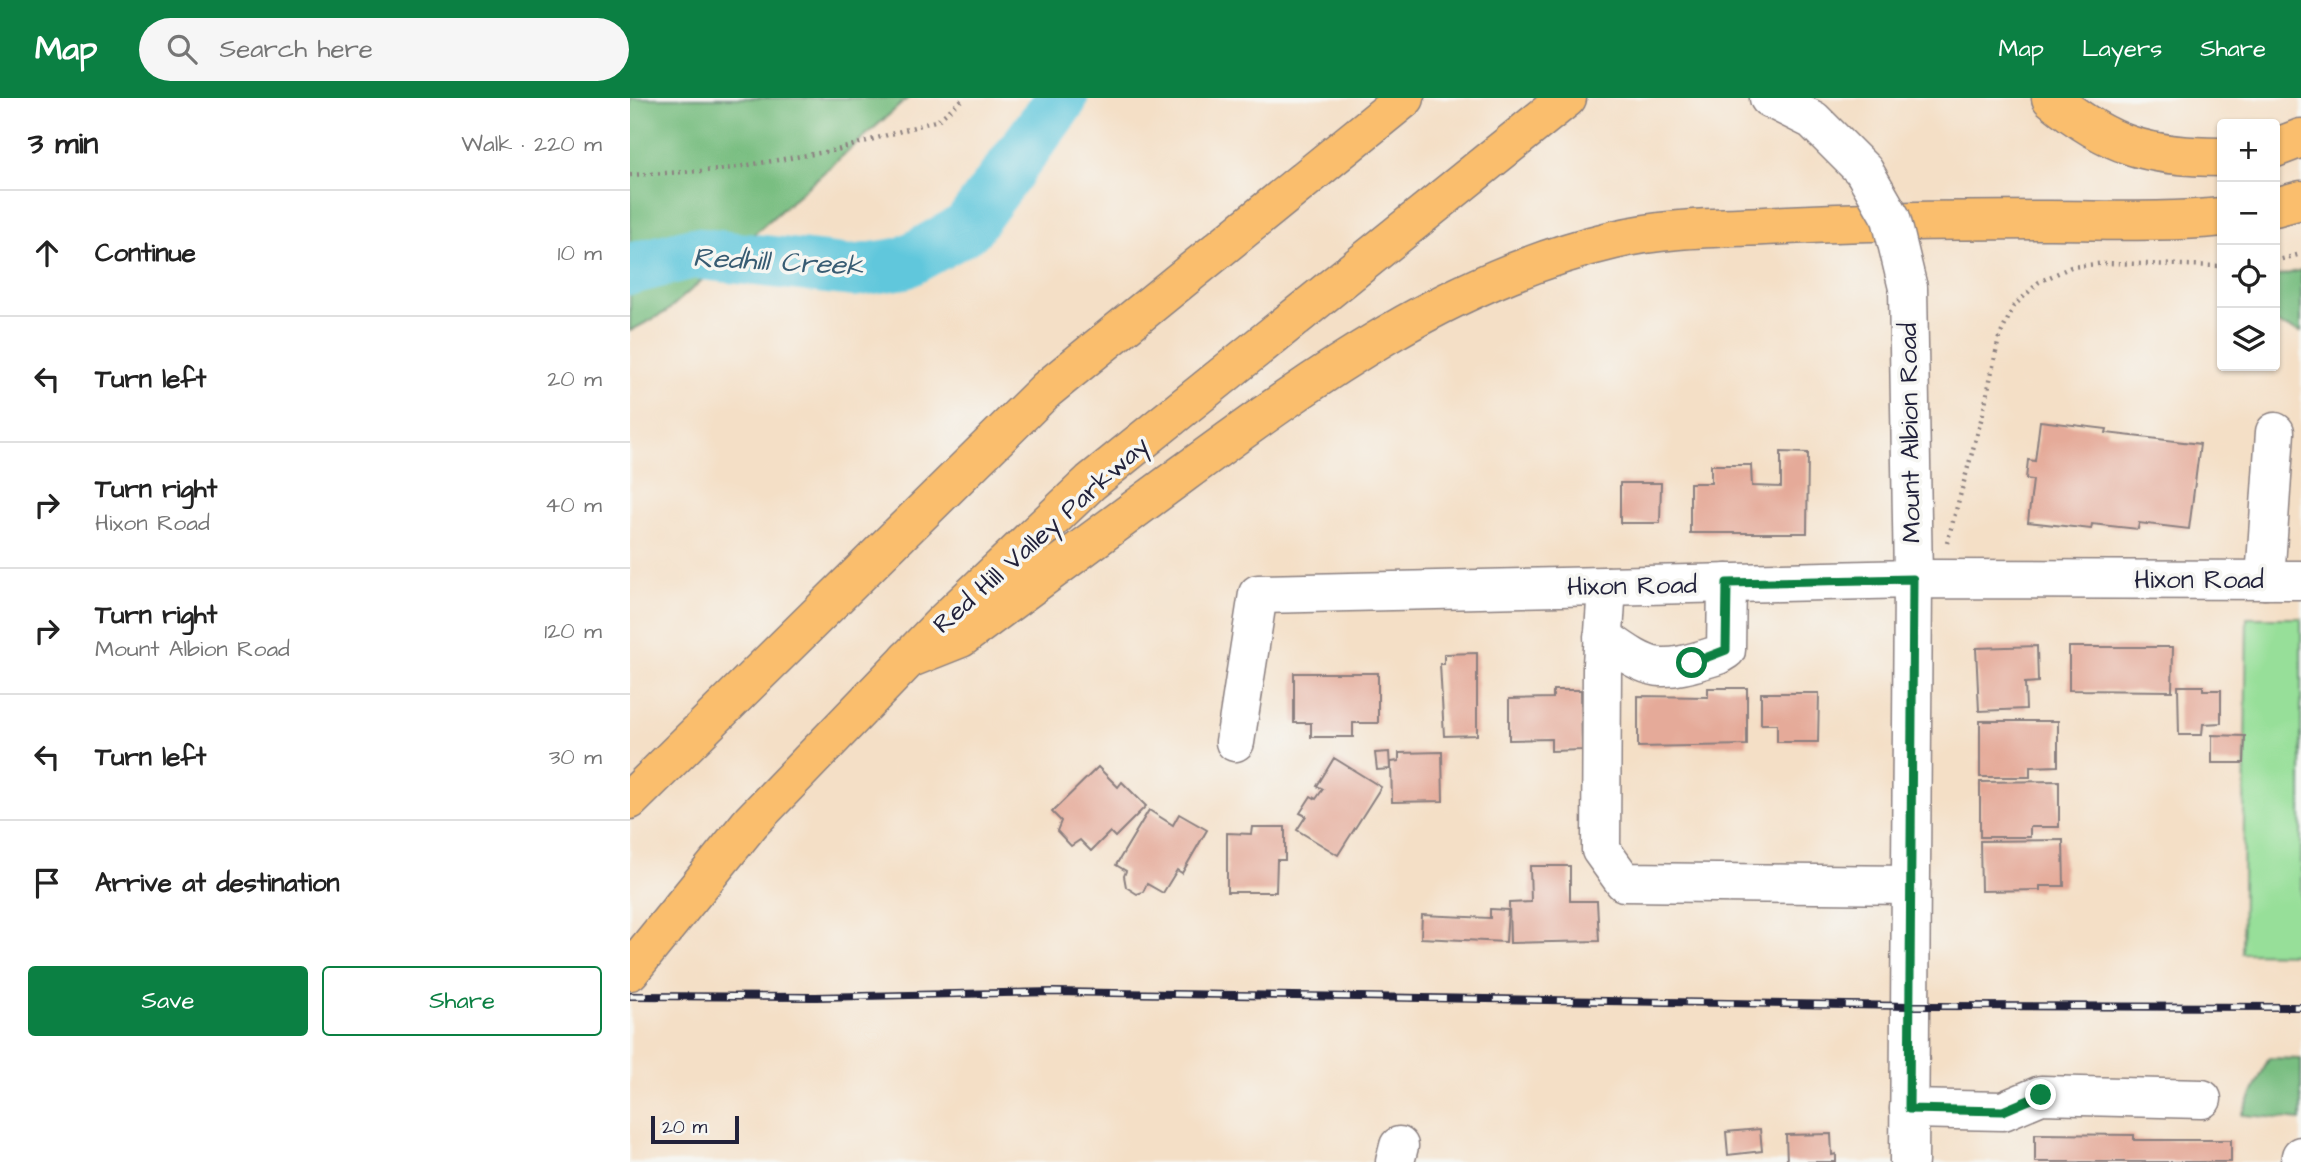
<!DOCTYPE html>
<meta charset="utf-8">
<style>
:root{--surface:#fff;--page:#f6f6f6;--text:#222;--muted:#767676;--line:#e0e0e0;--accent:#0b8043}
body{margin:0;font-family:"Architects Daughter",sans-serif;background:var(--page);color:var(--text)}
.controls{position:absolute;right:21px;top:21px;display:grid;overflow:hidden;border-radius:7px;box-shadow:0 2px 5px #0004}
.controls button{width:63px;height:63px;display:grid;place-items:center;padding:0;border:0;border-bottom:2px solid var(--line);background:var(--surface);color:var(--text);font:35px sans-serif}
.scale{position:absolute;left:21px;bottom:18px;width:88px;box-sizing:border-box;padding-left:7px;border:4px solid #22223b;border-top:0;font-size:19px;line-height:24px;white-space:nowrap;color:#22223b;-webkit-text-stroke:5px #f6f6f2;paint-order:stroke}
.stop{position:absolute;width:21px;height:21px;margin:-16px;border:5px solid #0b8043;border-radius:50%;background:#fff}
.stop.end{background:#0b8043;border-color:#fff;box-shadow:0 2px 7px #0008}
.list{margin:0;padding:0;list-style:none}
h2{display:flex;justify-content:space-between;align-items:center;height:91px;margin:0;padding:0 28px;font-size:30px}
h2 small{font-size:23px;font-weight:400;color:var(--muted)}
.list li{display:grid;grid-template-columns:46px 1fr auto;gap:21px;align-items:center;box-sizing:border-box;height:126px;padding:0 28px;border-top:2px solid var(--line)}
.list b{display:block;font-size:26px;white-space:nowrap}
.list p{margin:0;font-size:23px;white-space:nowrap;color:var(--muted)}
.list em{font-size:23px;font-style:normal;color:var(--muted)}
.actions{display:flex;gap:14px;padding:21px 28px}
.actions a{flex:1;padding:16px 0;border:2px solid var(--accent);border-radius:7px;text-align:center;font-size:24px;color:var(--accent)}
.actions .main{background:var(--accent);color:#fff}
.icon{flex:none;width:38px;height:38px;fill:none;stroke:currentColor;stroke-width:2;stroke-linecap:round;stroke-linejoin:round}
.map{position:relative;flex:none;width:1671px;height:1064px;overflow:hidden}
header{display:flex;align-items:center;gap:42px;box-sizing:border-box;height:98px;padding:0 35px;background:var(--accent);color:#fff}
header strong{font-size:33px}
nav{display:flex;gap:38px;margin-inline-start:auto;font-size:24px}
.search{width:490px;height:63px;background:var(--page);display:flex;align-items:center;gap:18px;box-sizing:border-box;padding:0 24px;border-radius:38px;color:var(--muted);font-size:26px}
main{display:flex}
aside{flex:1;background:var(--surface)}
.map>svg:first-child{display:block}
</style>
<header>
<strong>Map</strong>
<div class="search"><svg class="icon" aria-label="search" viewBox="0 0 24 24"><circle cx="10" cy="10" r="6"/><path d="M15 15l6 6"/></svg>Search here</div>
<nav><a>Map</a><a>Layers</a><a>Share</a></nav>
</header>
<main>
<aside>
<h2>3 min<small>Walk · 220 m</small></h2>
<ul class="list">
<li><svg class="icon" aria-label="ahead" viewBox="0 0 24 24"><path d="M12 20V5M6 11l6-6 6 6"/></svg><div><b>Continue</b></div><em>10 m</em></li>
<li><svg class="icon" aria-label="left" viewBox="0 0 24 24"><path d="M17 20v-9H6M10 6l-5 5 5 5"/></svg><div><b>Turn left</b></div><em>20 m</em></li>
<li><svg class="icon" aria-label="right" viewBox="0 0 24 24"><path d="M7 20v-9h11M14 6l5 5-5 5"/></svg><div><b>Turn right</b><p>Hixon Road</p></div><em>40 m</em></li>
<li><svg class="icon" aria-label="right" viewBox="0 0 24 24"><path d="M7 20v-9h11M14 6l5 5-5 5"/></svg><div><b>Turn right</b><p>Mount Albion Road</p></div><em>120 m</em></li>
<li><svg class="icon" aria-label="left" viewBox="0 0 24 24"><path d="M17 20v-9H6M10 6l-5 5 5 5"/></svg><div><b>Turn left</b></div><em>30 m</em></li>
<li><svg class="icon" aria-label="arrive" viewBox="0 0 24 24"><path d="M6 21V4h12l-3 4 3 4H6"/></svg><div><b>Arrive at destination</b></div></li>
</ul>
<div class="actions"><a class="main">Save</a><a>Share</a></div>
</aside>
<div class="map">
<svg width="1671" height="1064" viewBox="0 0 1671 1064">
<rect width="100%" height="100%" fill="#f6f6f2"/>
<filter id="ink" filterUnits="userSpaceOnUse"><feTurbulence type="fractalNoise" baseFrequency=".0143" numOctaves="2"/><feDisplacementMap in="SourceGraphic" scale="14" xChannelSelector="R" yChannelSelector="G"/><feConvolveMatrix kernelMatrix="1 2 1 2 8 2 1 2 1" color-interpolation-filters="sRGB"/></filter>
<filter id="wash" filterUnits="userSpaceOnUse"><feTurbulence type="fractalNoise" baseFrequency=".00686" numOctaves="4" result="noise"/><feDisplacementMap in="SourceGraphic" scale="28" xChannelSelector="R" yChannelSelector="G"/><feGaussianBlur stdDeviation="1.57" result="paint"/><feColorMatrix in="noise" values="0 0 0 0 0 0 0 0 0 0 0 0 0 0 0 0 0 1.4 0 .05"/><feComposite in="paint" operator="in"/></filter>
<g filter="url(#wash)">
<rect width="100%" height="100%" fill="#f4dfc6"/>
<!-- green -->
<path fill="#97df99" stroke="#5c806a" stroke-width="2" d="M 1617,520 L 1671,520 L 1671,856 L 1612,855 Z"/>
<!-- forest -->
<g fill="#79be81" stroke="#4e705e" stroke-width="2">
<path d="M 0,0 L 278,0 L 36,214 L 0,233 Z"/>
<path d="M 1671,172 L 1671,234 L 1645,225 L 1645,179 Z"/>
<path d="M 1639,960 L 1671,961 L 1671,1022 L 1612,1017 Z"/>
</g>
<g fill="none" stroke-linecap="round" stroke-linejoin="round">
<!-- river -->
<path stroke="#60c7dc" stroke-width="52" d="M 0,171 L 63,155 L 223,173 L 274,165 L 337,130 L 432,0"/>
</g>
<g id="blocks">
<!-- building -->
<g fill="#e5aa99">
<path d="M 1410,323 L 1477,331 L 1476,335 L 1570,346 L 1559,431 L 1509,425 L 1508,431 L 1462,426 L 1461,431 L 1398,424 L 1403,382 L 1396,381 L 1398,362 L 1405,363 Z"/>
<path d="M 1151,354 L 1178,355 L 1177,435 L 1060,435 L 1060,385 L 1081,385 L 1081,367 L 1121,367 L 1122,388 L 1151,389 Z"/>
<path d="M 990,385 L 1031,385 L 1030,425 L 990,425 Z"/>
<path d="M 1407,548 L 1408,584 L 1395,585 L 1396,611 L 1349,613 L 1346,550 Z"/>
<path d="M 1439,549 L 1543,549 L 1542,593 L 1439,592 Z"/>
<path d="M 847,555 L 847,637 L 814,638 L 810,566 L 814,566 L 814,556 Z"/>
<path d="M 664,575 L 748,575 L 748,625 L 723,625 L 723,639 L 681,639 L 681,625 L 664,625 Z"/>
<path d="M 1548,588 L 1573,588 L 1573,592 L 1591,592 L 1591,625 L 1573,626 L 1572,637 L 1549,637 Z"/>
<path d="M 1078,590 L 1117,590 L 1117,647 L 1008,649 L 1008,598 L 1078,599 Z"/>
<path d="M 923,592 L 951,592 L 952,652 L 921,653 L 921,641 L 879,642 L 879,601 L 923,600 Z"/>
<path d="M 1131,595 L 1189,595 L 1188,644 L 1147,644 L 1147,626 L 1131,626 Z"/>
<path d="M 1350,623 L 1428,623 L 1428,668 L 1400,669 L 1400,679 L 1350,679 Z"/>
<path d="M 1582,637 L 1615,638 L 1614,665 L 1582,665 Z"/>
<path d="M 759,654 L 760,671 L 747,672 L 745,655 Z"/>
<path d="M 812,654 L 813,703 L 762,704 L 761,664 L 769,663 L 769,655 Z"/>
<path d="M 704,660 L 751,689 L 708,757 L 667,732 L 676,718 L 670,715 L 681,698 L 686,701 L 693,691 L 687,688 Z"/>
<path d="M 468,669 L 488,689 L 492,684 L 516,708 L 485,739 L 480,734 L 461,753 L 450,742 L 441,748 L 427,733 L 431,723 L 422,714 Z"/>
<path d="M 1429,683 L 1429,729 L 1400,729 L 1400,739 L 1350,739 L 1350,684 Z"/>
<path d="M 519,712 L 543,727 L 549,716 L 577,732 L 552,775 L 547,772 L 533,795 L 517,786 L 513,794 L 507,796 L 496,789 L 494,778 L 496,773 L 486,767 Z"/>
<path d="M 622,729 L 655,729 L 655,762 L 647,762 L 646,794 L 597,794 L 597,735 L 621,736 Z"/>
<path d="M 1433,742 L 1434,788 L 1410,788 L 1410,792 L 1351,793 L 1350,743 Z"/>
<path d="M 900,768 L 940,768 L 940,803 L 967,803 L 969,843 L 880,845 L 879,805 L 901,804 Z"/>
<path d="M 860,811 L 878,812 L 876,844 L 791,840 L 792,817 L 860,820 Z"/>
<path d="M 1130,1031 L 1132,1053 L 1098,1057 L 1096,1034 Z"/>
<path d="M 1201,1036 L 1202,1057 L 1206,1056 L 1206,1064 L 1157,1064 L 1156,1037 Z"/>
<path d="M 1405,1036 L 1504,1037 L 1504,1042 L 1601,1042 L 1601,1064 L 1405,1064 Z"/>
</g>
</g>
</g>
<g filter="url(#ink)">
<use href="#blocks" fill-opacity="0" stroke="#8b8080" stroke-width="2"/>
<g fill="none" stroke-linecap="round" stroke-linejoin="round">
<defs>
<g id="minor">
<path d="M 1139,0 L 1183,22 L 1234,73"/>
<path d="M 1278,190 L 1283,481 L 1279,1064"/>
<path d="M 1635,482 L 1645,334"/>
<path d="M 977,488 L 972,566 L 971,752 L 994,784 L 1281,787"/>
<path d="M 973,539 C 1024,576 1029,575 1088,557 L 1096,552 L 1097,485"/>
<path d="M 605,644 L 628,496 L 1283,481 L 1671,482"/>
<path d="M 1279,1011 L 1373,1013 L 1411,997 L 1572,1001"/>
<path d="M 765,1064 L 769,1048"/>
<path d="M 1670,1064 L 1671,1058"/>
</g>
<g id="highway">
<path d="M 1421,0 C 1479,48 1518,59 1592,59"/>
<path d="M 1645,50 L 1671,40"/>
<path d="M 1645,109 L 1671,102"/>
<path d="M 278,561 L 331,540 C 406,485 480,430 554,375 C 686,278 821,180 984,142 C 1033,130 1085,130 1135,128 C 1230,123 1325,122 1419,122 C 1478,122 1534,125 1592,119"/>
<path d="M 0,702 L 416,292 L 775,0"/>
<path d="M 0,873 L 121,724 L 314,524 L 461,384 L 937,0"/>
</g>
</defs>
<!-- minor casing -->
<use href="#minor" stroke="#8b8080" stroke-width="41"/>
<!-- highway casing -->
<use href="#highway" stroke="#8b8080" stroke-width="41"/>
<!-- path -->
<g stroke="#8b8080" stroke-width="4.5" stroke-dasharray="2 5" stroke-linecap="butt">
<path d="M 0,77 L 89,72 L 207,52 L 308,22 L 334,0"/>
<path d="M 1645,163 L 1671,156"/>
<path d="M 1317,445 L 1353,315 L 1369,240 L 1384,208 L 1409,184 L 1441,169 L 1476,165 L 1592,168"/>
</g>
<!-- minor -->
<use href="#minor" stroke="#fff" stroke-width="38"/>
<!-- highway -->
<use href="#highway" stroke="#fabe6d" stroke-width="38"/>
<defs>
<path id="rail" d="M 0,898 L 186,899 L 423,894 L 1280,908 L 1671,909"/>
</defs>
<!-- rail casing -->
<use href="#rail" stroke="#22223b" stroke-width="8"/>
<!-- rail -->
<use href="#rail" stroke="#f6f6f2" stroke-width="5" stroke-dasharray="16" stroke-linecap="butt"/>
<defs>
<path id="minor-bridge" d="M 1234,73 L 1261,120 L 1278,190"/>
</defs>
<!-- minor-bridge casing -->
<use href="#minor-bridge" stroke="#8b8080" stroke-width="41" stroke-linecap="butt"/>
<!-- minor-bridge -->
<use href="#minor-bridge" stroke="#fff" stroke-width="38"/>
</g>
</g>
<g fill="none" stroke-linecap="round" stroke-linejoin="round" filter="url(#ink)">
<!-- route -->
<path stroke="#0b8043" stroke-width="9" d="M 1062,565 L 1096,552 L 1097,485 L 1283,481 L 1279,1011 L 1373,1013 L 1411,997"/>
</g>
<g text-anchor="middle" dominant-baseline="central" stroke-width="7" stroke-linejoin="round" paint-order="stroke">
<!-- street labels -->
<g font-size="26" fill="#22223b" stroke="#f6f6f2">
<text transform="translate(1280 335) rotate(-91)">Mount Albion Road</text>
<text transform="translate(411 437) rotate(-42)">Red Hill Valley Parkway</text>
<text x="1569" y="482">Hixon Road</text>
<text transform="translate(1002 488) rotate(-1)">Hixon Road</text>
</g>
<!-- water labels -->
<g font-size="28" font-style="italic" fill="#385c73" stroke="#f6f6f2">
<text transform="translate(148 164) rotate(3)">Redhill Creek</text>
</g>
</g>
</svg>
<div class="controls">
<button>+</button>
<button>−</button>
<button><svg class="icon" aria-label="locate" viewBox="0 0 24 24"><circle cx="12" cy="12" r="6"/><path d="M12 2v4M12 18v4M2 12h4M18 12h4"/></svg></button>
<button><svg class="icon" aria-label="layers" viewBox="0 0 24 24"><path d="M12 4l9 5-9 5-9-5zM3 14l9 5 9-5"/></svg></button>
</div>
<div class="scale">20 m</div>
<div class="stop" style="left:1062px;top:565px"></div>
<div class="stop end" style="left:1411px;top:997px"></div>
</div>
</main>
